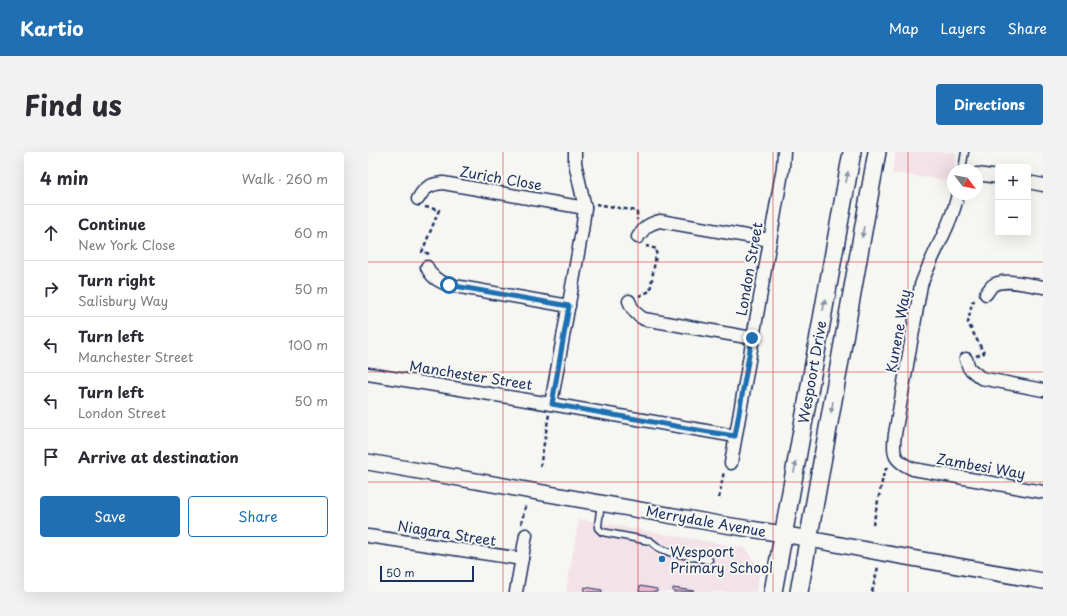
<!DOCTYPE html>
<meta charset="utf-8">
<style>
:root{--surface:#fff;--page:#f2f2f3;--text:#2b2b33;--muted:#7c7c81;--line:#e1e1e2;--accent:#1f6fb2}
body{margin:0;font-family:"Playpen Sans",sans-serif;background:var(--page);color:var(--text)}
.controls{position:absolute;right:12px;top:12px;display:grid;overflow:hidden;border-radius:4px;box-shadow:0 4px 16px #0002}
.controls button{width:36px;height:36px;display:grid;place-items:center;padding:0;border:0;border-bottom:1px solid var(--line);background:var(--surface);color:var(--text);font:20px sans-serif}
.compass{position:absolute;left:579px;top:12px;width:36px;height:36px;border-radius:50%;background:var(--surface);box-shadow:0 4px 16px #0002;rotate:122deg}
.scale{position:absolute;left:12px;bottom:10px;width:94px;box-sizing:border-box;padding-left:4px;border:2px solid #1b2f5e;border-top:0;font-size:11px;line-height:14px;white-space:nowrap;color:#1b2f5e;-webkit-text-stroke:3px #f6f6f2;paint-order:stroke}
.stop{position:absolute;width:12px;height:12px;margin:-9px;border:3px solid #1f6fb2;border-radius:50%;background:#fff}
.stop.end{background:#1f6fb2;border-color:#fff;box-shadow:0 1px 4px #0008}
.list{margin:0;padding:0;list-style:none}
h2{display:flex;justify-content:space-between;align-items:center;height:52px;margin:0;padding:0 16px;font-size:17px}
h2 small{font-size:13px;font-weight:400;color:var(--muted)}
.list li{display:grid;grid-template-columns:26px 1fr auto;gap:12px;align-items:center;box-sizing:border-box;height:56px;padding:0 16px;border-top:1px solid var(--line)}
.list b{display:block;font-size:15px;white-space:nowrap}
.list p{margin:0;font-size:13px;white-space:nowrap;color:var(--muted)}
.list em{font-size:13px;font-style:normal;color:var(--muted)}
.actions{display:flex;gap:8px;padding:12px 16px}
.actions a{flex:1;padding:9px 0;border:1px solid var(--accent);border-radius:4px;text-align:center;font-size:14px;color:var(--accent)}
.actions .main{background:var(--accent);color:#fff}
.icon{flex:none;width:22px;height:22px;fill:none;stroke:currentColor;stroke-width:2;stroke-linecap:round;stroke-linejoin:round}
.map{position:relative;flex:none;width:675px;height:440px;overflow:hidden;border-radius:4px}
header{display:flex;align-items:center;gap:24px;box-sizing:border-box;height:56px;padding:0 20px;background:var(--accent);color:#fff}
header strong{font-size:19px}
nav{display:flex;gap:22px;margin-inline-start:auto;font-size:14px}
.intro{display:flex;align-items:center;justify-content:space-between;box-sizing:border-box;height:96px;padding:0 24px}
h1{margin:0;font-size:28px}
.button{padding:10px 18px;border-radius:4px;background:var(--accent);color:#fff;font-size:14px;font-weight:700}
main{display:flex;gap:24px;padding:0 24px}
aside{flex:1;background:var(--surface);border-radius:4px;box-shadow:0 4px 16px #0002}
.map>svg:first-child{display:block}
</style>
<header>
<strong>Kartio</strong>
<nav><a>Map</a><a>Layers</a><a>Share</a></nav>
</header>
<div class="intro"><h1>Find us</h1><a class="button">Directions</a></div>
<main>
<aside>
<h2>4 min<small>Walk · 260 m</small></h2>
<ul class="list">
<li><svg class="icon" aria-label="ahead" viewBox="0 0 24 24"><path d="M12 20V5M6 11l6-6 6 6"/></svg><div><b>Continue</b><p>New York Close</p></div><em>60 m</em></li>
<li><svg class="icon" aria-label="right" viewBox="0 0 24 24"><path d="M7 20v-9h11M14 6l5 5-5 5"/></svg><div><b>Turn right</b><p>Salisbury Way</p></div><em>50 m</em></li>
<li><svg class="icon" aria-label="left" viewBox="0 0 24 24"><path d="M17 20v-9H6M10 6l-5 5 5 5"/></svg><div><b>Turn left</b><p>Manchester Street</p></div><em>100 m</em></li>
<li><svg class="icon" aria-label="left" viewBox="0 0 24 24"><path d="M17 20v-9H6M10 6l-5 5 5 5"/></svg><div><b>Turn left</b><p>London Street</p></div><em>50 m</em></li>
<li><svg class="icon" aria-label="arrive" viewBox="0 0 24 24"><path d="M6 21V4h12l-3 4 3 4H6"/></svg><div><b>Arrive at destination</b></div></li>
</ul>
<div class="actions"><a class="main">Save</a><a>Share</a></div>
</aside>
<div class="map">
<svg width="675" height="440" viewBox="0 0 675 440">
<rect width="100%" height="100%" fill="#f6f6f2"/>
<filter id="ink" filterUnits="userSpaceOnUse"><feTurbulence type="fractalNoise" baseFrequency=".025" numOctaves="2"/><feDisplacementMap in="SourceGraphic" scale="8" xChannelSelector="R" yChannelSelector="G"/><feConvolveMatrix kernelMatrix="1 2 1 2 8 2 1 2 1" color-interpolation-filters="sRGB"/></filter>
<g filter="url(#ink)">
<!-- built -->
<g fill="#f3e3e8">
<path d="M 528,0 L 588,0 L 584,29 L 524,21 Z"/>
<path d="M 211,367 L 377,396 L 392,418 L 388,440 L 198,440 Z"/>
</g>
<!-- building -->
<g fill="#edb8d2" stroke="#1b2f5e">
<path d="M 272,434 L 289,437 L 289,440 L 271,440 Z"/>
<path d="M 217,435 L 234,438 L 234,440 L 216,440 Z"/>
<path d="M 305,436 L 326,439 L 326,440 L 305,440 Z"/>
</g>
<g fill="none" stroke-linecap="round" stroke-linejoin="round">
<defs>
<g id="service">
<path d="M 594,18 L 597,0"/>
<path d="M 233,351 L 230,374 L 230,376 L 234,380 L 282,389 L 291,396 L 301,400 L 341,408"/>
</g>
<g id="minor">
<path d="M 609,22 L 630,25"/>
<path d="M 660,30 L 675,33"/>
<path d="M 590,42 C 583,74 564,102 553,133 L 527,282 C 524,303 526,309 545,317 L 675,340"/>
<path d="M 50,47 C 56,36 62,32 75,31 L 217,56"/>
<path d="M 270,85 C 277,75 280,72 292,69 L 402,88"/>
<path d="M 59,115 C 63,125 70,129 81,133 L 201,154"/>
<path d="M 618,142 C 620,139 622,136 624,134 C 635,125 661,133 675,135"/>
<path d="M 261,149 C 264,158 268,163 276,167 L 384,186"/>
<path d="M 598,207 L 601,216 L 613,226 L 675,238"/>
<path d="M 0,222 L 183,252 L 367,284"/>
<path d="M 183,252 L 214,79 L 217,56 L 207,11 L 207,0"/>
<path d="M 363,311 L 415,15 L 416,0"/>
<path d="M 0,384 L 154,407"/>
<path d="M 148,440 L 158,383"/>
</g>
<path id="tertiary" d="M 0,310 L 351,372 L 415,382 L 515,401 L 675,429"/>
<g id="secondary">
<path d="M 405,440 L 484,0"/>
<path d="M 431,440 L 509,0"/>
</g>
</defs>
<!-- service casing -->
<use href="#service" stroke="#1b2f5e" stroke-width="9"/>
<!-- minor casing -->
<use href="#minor" stroke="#1b2f5e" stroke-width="15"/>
<!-- tertiary casing -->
<use href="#tertiary" stroke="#1b2f5e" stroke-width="18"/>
<!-- secondary casing -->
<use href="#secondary" stroke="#1b2f5e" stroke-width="20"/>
<!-- path -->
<g stroke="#1b2f5e" stroke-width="2.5" stroke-dasharray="4 3" stroke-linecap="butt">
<path d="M 228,52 L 269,59 L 269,68"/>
<path d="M 57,55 L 71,58 L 54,100 L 62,102"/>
<path d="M 271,144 L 282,139 L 289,97 L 278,94"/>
<path d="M 608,204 L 616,201 L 600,171 L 604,150 L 608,148"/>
<path d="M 172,315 L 181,262"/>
<path d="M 351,346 L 356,319"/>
<path d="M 153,372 L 158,352"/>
<path d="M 505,373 L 516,320 L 520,314"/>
<path d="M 504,440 L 510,415"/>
</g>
<!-- service -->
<use href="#service" stroke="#f6f6f2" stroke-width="6"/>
<!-- minor -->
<use href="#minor" stroke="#f6f6f2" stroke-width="12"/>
<!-- tertiary -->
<use href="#tertiary" stroke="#f6f6f2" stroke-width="15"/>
<!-- secondary -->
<use href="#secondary" stroke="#f6f6f2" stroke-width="17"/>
</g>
<!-- one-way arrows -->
<defs><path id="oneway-solid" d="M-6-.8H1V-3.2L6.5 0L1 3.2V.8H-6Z"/></defs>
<g fill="#8892a8">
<use href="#oneway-solid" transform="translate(479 25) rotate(-80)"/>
<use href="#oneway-solid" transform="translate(495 80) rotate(100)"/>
<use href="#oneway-solid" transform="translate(456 153) rotate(-80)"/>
<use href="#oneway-solid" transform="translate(464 255) rotate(100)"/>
<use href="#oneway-solid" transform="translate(427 315) rotate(-80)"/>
</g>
</g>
<g fill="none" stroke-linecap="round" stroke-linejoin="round" filter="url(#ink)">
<!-- route -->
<path stroke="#1f6fb2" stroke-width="5" d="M 81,133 L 201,154 L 184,252 L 341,280 L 367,284 L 384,186"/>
</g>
<!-- grid -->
<path fill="none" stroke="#d62828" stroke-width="1" stroke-opacity="0.55" d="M 135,0 L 135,440M 270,0 L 270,440M 405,0 L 405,440M 540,0 L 540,440M 0,110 L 675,110M 0,220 L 675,220M 0,330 L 675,330"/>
<!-- markers -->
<circle fill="#1f6fb2" stroke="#f6f6f2" stroke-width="1.5" cx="294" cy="407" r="4"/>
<g text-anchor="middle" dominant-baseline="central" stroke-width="4" stroke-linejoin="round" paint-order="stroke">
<!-- street labels -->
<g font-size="14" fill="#1b2f5e" stroke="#f6f6f2">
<text transform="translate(133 26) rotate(10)">Zurich Close</text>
<text transform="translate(381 117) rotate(-80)">London Street</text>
<text transform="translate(530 179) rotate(-80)">Kunene Way</text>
<text transform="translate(444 220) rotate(-80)">Wespoort Drive</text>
<text transform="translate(103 223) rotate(9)">Manchester Street</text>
<text transform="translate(613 314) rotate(10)">Zambesi Way</text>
<text transform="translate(338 369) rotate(10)">Merrydale Avenue</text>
<text transform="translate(79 381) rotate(9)">Niagara Street</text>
</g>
<!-- poi labels -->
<g font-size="14" fill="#1b2f5e" stroke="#f6f6f2" text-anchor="start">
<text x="302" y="399">Wespoort<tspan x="302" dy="16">Primary School</tspan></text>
</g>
</g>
</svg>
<div class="controls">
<button>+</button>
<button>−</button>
</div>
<svg class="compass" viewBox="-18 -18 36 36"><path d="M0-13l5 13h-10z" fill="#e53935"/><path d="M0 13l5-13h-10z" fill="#7c7c81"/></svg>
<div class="scale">50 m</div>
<div class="stop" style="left:81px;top:133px"></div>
<div class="stop end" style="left:384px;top:186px"></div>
</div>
</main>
